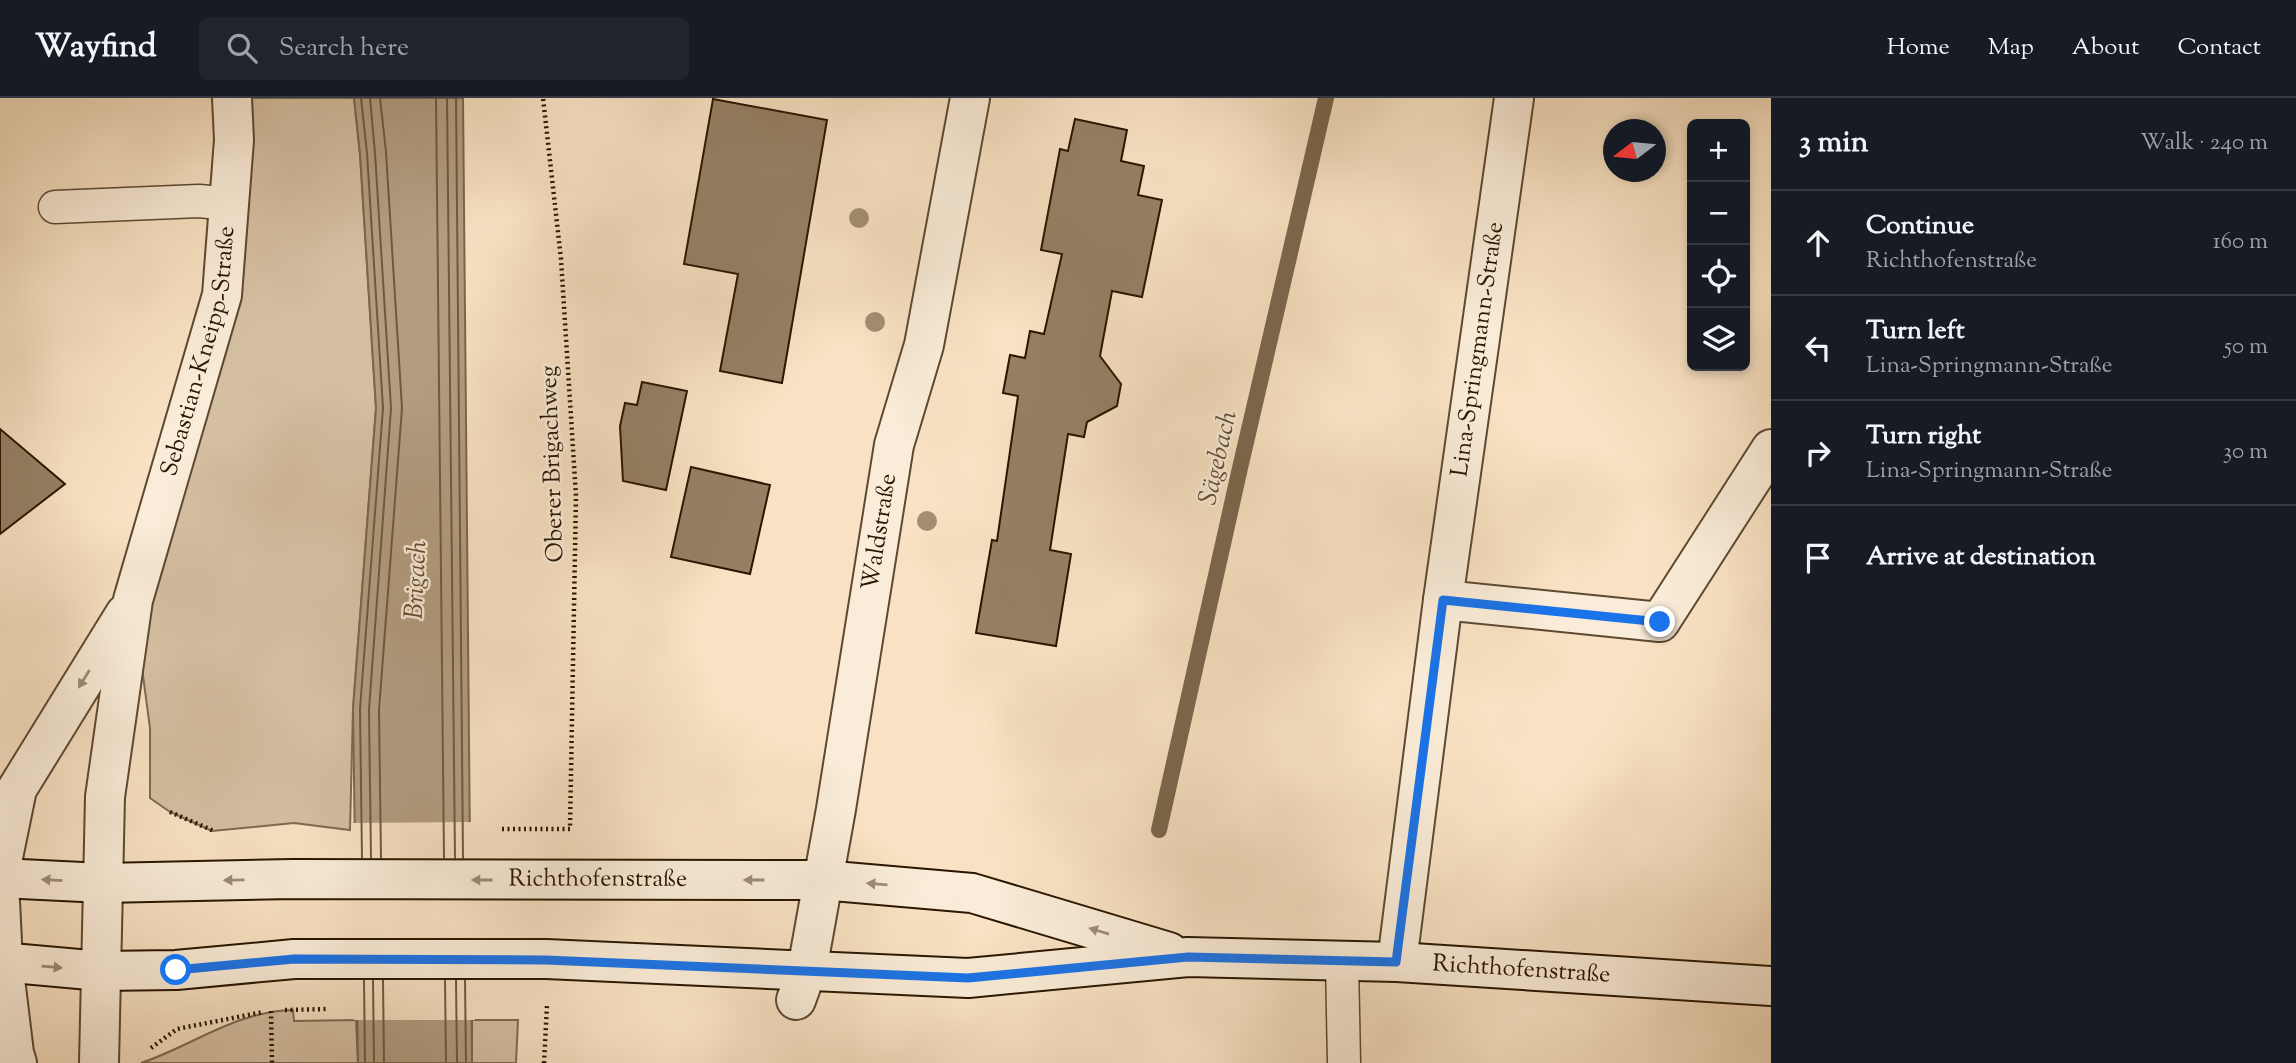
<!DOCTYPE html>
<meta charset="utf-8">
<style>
:root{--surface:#171b24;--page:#20242c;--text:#f1f3f6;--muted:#9ea1a6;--line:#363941}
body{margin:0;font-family:"Sorts Mill Goudy",serif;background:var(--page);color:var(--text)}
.controls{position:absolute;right:21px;top:21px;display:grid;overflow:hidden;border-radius:10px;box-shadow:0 4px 10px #0003}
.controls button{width:63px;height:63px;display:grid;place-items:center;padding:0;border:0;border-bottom:2px solid var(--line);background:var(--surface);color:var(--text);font:35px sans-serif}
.compass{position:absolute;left:1603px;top:21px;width:63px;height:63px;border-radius:50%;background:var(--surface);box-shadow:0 4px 10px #0003;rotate:254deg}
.stop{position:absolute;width:21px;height:21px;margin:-16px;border:5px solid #1a73e8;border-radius:50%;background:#fff}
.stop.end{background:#1a73e8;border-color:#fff;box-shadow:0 2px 7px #0008}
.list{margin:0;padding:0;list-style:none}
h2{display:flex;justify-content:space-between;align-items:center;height:91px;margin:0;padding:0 28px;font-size:30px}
h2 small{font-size:23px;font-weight:400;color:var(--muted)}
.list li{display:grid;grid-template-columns:46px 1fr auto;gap:21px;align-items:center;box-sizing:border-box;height:105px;padding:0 28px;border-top:2px solid var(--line)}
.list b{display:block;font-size:26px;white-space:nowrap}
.list p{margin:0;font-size:23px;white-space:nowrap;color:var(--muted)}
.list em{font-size:23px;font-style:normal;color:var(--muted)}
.icon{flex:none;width:38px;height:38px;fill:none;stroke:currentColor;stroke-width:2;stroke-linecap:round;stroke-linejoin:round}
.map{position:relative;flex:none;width:1771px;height:965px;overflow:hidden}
header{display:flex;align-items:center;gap:42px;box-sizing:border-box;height:98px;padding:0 35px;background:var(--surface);border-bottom:2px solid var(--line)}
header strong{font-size:33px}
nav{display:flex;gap:38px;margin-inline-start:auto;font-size:24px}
.search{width:490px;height:63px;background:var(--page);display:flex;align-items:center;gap:18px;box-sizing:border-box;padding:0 24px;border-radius:10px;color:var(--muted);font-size:26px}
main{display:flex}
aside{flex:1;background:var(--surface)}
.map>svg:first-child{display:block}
</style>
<header>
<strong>Wayfind</strong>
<div class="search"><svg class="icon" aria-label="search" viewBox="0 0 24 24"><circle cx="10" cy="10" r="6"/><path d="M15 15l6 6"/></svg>Search here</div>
<nav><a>Home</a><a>Map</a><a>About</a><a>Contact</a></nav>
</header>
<main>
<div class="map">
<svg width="1771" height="965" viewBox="0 0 1771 965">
<rect width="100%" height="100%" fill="#f8e2c3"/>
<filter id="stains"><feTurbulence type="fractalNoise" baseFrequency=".00286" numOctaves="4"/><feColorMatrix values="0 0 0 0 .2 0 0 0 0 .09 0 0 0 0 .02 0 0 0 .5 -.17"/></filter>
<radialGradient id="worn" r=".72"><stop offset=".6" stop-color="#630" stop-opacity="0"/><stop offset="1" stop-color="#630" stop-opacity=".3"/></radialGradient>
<!-- green -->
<g fill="#d5bfa2" stroke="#7f6a51" stroke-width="2">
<path d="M 232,0 L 354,0 L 360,56 L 376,310 L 353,611 L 350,732 L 294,725 L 212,733 L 170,714 L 150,700 L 150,630 L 133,503 L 222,197 Z"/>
<path d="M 293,912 L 294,923 L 356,922 L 358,965 L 141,965 C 192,948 236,913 293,912 Z"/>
<path d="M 472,922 L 518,922 L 516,965 L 472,965 Z"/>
</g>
<!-- water -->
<path fill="#b29d81" stroke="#7b674d" stroke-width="2" d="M 354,0 L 463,0 L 472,965 L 358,965 L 353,611 L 376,310 L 360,56 Z"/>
<!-- pier -->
<path fill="#f8e2c3" d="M 473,724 L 475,922 L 354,922 L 351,725 Z"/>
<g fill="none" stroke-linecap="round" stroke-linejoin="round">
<!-- shore -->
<g stroke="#6e5a40" stroke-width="2">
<path d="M 361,0 L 367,55 L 383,310 L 360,611 L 362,760"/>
<path d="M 370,0 L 375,55 L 391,310 L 369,612 L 371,760"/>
<path d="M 380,0 L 386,54 L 402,310 L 379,612 L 381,760"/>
<path d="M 436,0 L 444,760"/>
<path d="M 447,0 L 455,760"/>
<path d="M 456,0 L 463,760"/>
<path d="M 364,882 L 365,965"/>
<path d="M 373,882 L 374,965"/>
<path d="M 383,882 L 384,965"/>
<path d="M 445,882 L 446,965"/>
<path d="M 456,882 L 457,965"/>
<path d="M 465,882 L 466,965"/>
</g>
<!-- stream -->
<path stroke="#7b674d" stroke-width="16" d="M 1159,732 L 1240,370 L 1326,0"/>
</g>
<!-- building -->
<g fill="#958065" stroke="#291600" stroke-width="2">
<path d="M 713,1 L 827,22 L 782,285 L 720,273 L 738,176 L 684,166 Z"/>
<path d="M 1075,21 L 1127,32 L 1121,63 L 1144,68 L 1138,97 L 1162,102 L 1142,199 L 1112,193 L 1100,258 L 1121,286 L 1117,308 L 1087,324 L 1084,339 L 1068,336 L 1050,452 L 1071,456 L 1056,548 L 976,535 L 992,442 L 997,443 L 1018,298 L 1003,295 L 1010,257 L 1025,260 L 1030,233 L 1044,236 L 1062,156 L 1041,152 L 1060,51 L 1068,53 Z"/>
<path d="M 642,284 L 687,293 L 666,392 L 623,383 L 620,328 L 625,305 L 637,307 Z"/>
<path d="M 0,331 L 65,386 L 0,436 Z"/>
<path d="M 691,369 L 770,387 L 750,476 L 671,459 Z"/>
</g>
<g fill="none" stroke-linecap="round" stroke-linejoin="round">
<defs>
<g id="lane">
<path d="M 55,109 L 199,103 L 230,106"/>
<path d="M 1342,863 L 1344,965"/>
</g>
<g id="street">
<path d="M 1443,502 L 1660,524 L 1771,351"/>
<path d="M 0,774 L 17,691 L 125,516"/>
<path d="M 0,803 L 3,865 L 14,955 L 17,965"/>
<path id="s1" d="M 1397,864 L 1443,502 L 1514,0"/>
<path id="s2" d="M 796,902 L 807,872 L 836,711 L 894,347 L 924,247 L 970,0"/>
<path id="s3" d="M 99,965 L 105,699 L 133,502 L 222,197 L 234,42 L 232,0"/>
</g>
<g id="secondary">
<path id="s4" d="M 0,780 L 103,785 L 293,781 L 822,782 L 972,795 L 1169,854"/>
<path id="s5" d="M 0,864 L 101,873 L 176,872 L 294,861 L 546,861 L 968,880 L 1188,859 L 1397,864 L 1771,888"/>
</g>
</defs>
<!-- lane casing -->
<use href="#lane" stroke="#5d4931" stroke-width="35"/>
<!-- street casing -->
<use href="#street" stroke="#5d4931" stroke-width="42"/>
<!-- secondary casing -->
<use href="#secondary" stroke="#291600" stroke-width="42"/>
<!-- path -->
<g stroke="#291600" stroke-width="4.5" stroke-dasharray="2 3.5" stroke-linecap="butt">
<path d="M 170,714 L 214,733"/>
<path d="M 502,731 L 570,731 L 576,398 L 561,161 L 543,0"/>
<path d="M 285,912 L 329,911"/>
<path d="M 271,913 L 272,965"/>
<path d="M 151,950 L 177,931 L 263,914"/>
<path d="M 544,965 L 547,907"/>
</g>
<!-- lane -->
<use href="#lane" stroke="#faecd8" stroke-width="32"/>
<!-- street -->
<use href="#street" stroke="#faecd8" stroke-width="38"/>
<!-- secondary -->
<use href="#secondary" stroke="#faecd8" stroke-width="38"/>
</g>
<!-- trees -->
<g fill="#a38e73">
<circle cx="859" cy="120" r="10"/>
<circle cx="875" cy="224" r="10"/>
<circle cx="927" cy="423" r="10"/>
</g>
<!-- one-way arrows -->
<defs><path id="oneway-solid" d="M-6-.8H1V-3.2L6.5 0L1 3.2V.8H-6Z" transform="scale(1.75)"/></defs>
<g fill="#9c8c77">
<use href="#oneway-solid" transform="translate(84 581) rotate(122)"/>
<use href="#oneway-solid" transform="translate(52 782) rotate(-177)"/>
<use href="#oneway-solid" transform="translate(234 782) rotate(179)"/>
<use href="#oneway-solid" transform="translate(482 782) rotate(-180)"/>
<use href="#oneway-solid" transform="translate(754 782) rotate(180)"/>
<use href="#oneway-solid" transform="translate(877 786) rotate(-175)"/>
<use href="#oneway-solid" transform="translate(1099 833) rotate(-163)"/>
<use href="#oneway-solid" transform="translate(52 869) rotate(5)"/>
</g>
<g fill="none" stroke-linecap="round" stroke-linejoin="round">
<!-- route -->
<path stroke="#1a73e8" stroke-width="9" d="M 176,872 L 294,861 L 546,862 L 968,880 L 1188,859 L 1396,864 L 1443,502 L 1660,524"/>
</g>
<g text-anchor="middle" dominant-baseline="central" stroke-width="5" stroke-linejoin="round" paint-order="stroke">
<!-- street labels -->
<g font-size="24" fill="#291600" stroke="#faecd8">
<text stroke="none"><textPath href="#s1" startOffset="618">Lina-Springmann-Straße</textPath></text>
<text stroke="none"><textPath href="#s3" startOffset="723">Sebastian-Kneipp-Straße</textPath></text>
<text transform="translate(553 366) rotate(-92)">Oberer Brigachweg</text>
<text stroke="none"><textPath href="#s2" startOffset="476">Waldstraße</textPath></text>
<text stroke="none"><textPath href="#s4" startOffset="598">Richthofenstraße</textPath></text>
<text stroke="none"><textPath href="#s5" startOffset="1524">Richthofenstraße</textPath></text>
</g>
<!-- water labels -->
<g font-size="26" font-style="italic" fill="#604c34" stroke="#faecd8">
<text transform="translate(1219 360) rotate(-77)">Sägebach</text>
<text transform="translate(417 482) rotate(-87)">Brigach</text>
</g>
</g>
<rect width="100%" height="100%" filter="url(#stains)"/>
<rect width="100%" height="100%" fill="url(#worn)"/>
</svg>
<div class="controls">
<button>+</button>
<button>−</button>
<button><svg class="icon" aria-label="locate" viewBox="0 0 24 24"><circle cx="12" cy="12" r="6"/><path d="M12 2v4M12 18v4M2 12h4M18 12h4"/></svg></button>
<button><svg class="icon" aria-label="layers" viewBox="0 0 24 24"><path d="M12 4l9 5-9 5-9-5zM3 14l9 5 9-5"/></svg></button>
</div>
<svg class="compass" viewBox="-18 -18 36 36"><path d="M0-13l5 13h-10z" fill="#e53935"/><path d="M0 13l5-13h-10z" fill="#9ea1a6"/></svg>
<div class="stop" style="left:176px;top:872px"></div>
<div class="stop end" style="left:1660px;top:524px"></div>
</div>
<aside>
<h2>3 min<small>Walk · 240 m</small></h2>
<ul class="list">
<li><svg class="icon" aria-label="ahead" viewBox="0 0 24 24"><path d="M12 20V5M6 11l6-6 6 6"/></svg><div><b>Continue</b><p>Richthofenstraße</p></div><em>160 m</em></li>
<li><svg class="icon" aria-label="left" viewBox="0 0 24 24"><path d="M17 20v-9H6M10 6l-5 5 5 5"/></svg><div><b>Turn left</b><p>Lina-Springmann-Straße</p></div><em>50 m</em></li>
<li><svg class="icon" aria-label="right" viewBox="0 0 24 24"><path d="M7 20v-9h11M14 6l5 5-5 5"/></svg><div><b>Turn right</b><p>Lina-Springmann-Straße</p></div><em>30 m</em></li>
<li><svg class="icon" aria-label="arrive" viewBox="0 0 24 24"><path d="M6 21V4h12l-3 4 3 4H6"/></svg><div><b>Arrive at destination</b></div></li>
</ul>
</aside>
</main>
